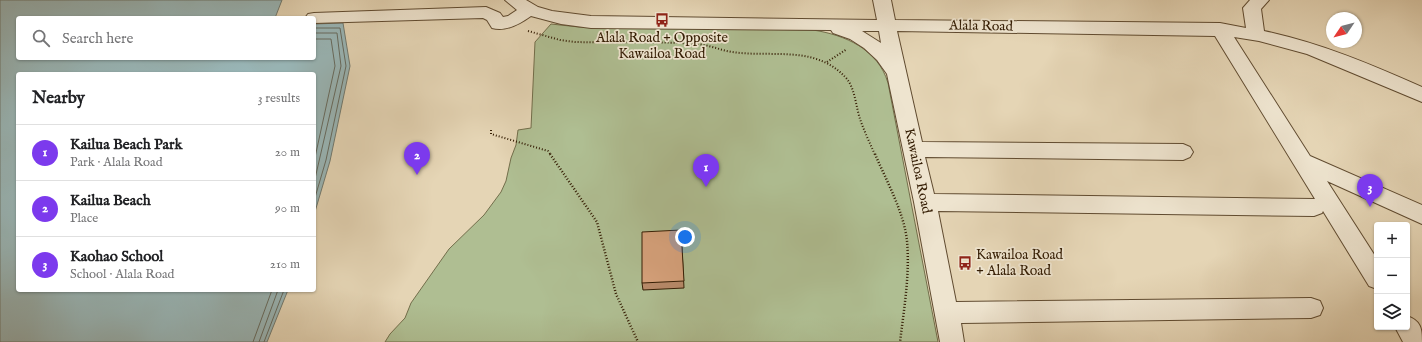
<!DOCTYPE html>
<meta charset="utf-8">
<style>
:root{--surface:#fff;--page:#f6f6f6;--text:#202124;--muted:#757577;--line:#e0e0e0;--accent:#7c3aed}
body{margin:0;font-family:"IM FELL English",serif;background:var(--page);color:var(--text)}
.controls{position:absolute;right:12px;bottom:12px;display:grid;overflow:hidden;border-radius:4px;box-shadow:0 1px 3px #0004}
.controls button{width:36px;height:36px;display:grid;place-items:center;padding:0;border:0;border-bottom:1px solid var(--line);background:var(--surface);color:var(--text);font:20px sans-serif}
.compass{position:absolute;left:1326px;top:12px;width:36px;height:36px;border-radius:50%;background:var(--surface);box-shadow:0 1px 3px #0004;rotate:235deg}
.you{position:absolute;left:685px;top:237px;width:14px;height:14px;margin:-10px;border:3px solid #fff;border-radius:50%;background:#1a73e8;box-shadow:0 0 0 6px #1a73e833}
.badge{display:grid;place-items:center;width:26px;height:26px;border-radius:50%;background:var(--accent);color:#fff;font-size:13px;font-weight:700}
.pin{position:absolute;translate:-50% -33px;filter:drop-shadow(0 1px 2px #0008)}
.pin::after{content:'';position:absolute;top:21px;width:14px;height:12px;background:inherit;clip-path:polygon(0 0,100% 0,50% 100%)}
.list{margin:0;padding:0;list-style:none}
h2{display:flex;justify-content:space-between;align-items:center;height:52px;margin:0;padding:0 16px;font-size:17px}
h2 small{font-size:13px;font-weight:400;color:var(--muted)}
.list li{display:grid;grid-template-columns:26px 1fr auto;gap:12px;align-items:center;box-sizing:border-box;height:56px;padding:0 16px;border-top:1px solid var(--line)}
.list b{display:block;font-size:15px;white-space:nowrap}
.list p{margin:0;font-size:13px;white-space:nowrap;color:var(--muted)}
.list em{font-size:13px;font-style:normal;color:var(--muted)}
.icon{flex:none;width:22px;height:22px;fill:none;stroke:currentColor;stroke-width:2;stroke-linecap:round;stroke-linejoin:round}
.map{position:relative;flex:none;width:1422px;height:342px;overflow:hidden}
.search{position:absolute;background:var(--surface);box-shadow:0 1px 3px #0004;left:16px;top:16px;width:300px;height:44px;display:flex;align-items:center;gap:10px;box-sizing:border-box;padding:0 14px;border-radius:4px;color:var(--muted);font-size:15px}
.panel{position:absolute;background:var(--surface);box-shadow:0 1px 3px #0004;left:16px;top:72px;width:300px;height:220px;border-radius:4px}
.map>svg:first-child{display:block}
</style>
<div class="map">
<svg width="1422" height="342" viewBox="0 0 1422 342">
<rect width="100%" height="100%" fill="#e5d5b5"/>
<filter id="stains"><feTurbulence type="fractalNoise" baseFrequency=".005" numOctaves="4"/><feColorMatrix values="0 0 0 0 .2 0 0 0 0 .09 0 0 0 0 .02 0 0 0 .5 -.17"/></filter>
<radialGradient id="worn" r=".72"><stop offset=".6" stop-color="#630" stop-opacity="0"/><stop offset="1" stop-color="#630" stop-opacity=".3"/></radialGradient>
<!-- green -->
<path fill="#afbe92" stroke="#726e4b" d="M 551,24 L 579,27 L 813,30 C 845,35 878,49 888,83 L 938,342 L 385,342 L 390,334 L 405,318 L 411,303 L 449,249 L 484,215 L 501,192 L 506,181 L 511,158 L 516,145 L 518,130 L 531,128 L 535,42 Z"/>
<!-- water -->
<path fill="#99b6b7" stroke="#71796f" d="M 0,0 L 282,0 L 275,18 L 18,18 L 18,58 L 314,58 L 314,24 L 343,23 L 350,66 L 330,161 L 314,215 L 314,74 L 18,74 L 18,290 L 288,290 L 267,342 L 0,342 Z"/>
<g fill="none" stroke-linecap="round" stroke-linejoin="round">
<!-- shore -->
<g stroke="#666a5e" stroke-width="1">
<path d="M 314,28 L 340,28 L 346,66 L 326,160 L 314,201"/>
<path d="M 314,33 L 337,33 L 341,66 L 314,183"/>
<path d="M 314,39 L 331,39 L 335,66 L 314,162"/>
<path d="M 253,342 L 272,290"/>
<path d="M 259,342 L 278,290"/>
<path d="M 264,342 L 284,290"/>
</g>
<defs>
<g id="minor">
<path d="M 505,0 L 526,0 L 538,7 L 552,11 L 591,16 L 877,20 L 873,0 L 891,0 L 895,20 L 1220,23 L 1246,28 L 1243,8 L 1250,0 L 1269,0 L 1261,9 L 1264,31 C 1320,43 1370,64 1422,87 L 1422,102 L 1307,54 L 1259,41 L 1234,37 L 1310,156 L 1422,205 L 1422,224 L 1327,181 L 1377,259 L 1377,289 L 1369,286 L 1323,211 L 1322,213 L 1314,216 L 938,211 L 956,302 L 1311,298 L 1320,301 L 1323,308 L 1320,315 L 1311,318 L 961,323 L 964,342 L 940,342 L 914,202 L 887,74 L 877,60 L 864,48 L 850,39 L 833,33 L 831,30 L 591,28 L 561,24 L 531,16 C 520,24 505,32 492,28 L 487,20 L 483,18 L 314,23 L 314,18 L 305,18 L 308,14 L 314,13 L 486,7 L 500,13 L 503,17 L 508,16 L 517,10 ZM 862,31 L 879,31 L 881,43 ZM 897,31 L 1215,36 L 1315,199 L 934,194 L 925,157 L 1183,160 L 1190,157 L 1193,152 L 1190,147 L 1183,144 L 922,142 Z"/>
<path d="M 1407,316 C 1421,321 1422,328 1422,342 L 1403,342 L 1395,327 L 1407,327 Z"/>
</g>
</defs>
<!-- minor casing -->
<use href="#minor" stroke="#604b30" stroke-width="2"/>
<!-- path-far1 -->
<g stroke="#341d04" stroke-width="2" stroke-dasharray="1 2" stroke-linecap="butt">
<path d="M 528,31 L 560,40 L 575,42 C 615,43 656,41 697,44 C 709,45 720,50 732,52 C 772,58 816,44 847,79 C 855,89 856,107 860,119 C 864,131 870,143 875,155"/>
<path d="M 827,62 L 847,49"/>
<path d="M 491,130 L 491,134 L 548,151 L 551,155"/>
</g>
<!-- path -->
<g stroke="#341d04" stroke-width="2.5" stroke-dasharray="1 2" stroke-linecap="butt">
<path d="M 550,154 L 597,222 L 616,294 L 638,342"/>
<path d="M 875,154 C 886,180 904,212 907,241 C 910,274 904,309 900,342"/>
</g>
<!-- minor -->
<use href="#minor" fill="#eee4cf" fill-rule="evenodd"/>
</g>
<!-- wall -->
<path fill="#b98b6b" stroke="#341d04" d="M 681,230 L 684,288 L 643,290 L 642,283 Z"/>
<!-- building -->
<path fill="#d7a27c" stroke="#341d04" d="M 681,230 L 684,281 L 642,283 L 642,232 Z"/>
<!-- icons -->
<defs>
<symbol id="bus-bare" viewBox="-9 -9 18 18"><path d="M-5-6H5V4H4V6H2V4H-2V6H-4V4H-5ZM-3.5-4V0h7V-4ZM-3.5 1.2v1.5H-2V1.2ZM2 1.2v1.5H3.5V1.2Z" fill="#8f2418" stroke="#eee4cf" stroke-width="2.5" paint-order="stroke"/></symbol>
</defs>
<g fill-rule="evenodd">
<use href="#bus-bare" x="652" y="10" width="20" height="20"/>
<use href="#bus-bare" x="955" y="253" width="20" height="20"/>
</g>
<g text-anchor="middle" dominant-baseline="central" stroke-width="3.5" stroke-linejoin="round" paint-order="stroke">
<!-- street labels -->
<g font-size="14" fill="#341d04" stroke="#eee4cf">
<text transform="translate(981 26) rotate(1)">Alala Road</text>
<text transform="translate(918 171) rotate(78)">Kawailoa Road</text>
</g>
<!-- poi labels -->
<g font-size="14" fill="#341d04" stroke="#eee4cf">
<text x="662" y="38">Alala Road + Opposite<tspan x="662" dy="16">Kawailoa Road</tspan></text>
<text x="976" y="255" text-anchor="start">Kawailoa Road<tspan x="976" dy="16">+ Alala Road</tspan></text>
</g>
</g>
<rect width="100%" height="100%" filter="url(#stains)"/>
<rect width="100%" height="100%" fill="url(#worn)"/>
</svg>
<div class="controls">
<button>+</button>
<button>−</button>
<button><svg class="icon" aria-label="layers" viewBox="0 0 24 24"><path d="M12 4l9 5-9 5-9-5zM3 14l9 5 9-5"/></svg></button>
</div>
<svg class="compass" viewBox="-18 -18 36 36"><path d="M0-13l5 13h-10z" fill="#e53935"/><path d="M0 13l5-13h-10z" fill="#757577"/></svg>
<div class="you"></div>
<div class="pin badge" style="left:706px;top:187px">1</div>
<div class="pin badge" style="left:417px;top:175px">2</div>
<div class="pin badge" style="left:1370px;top:207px">3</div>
<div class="search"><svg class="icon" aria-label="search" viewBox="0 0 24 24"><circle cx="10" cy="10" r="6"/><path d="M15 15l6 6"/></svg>Search here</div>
<section class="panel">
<h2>Nearby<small>3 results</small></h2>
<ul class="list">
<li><span class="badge">1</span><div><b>Kailua Beach Park</b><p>Park · Alala Road</p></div><em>20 m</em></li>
<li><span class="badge">2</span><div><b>Kailua Beach</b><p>Place</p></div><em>90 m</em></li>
<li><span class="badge">3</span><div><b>Kaohao School</b><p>School · Alala Road</p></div><em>210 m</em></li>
</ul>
</section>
</div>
